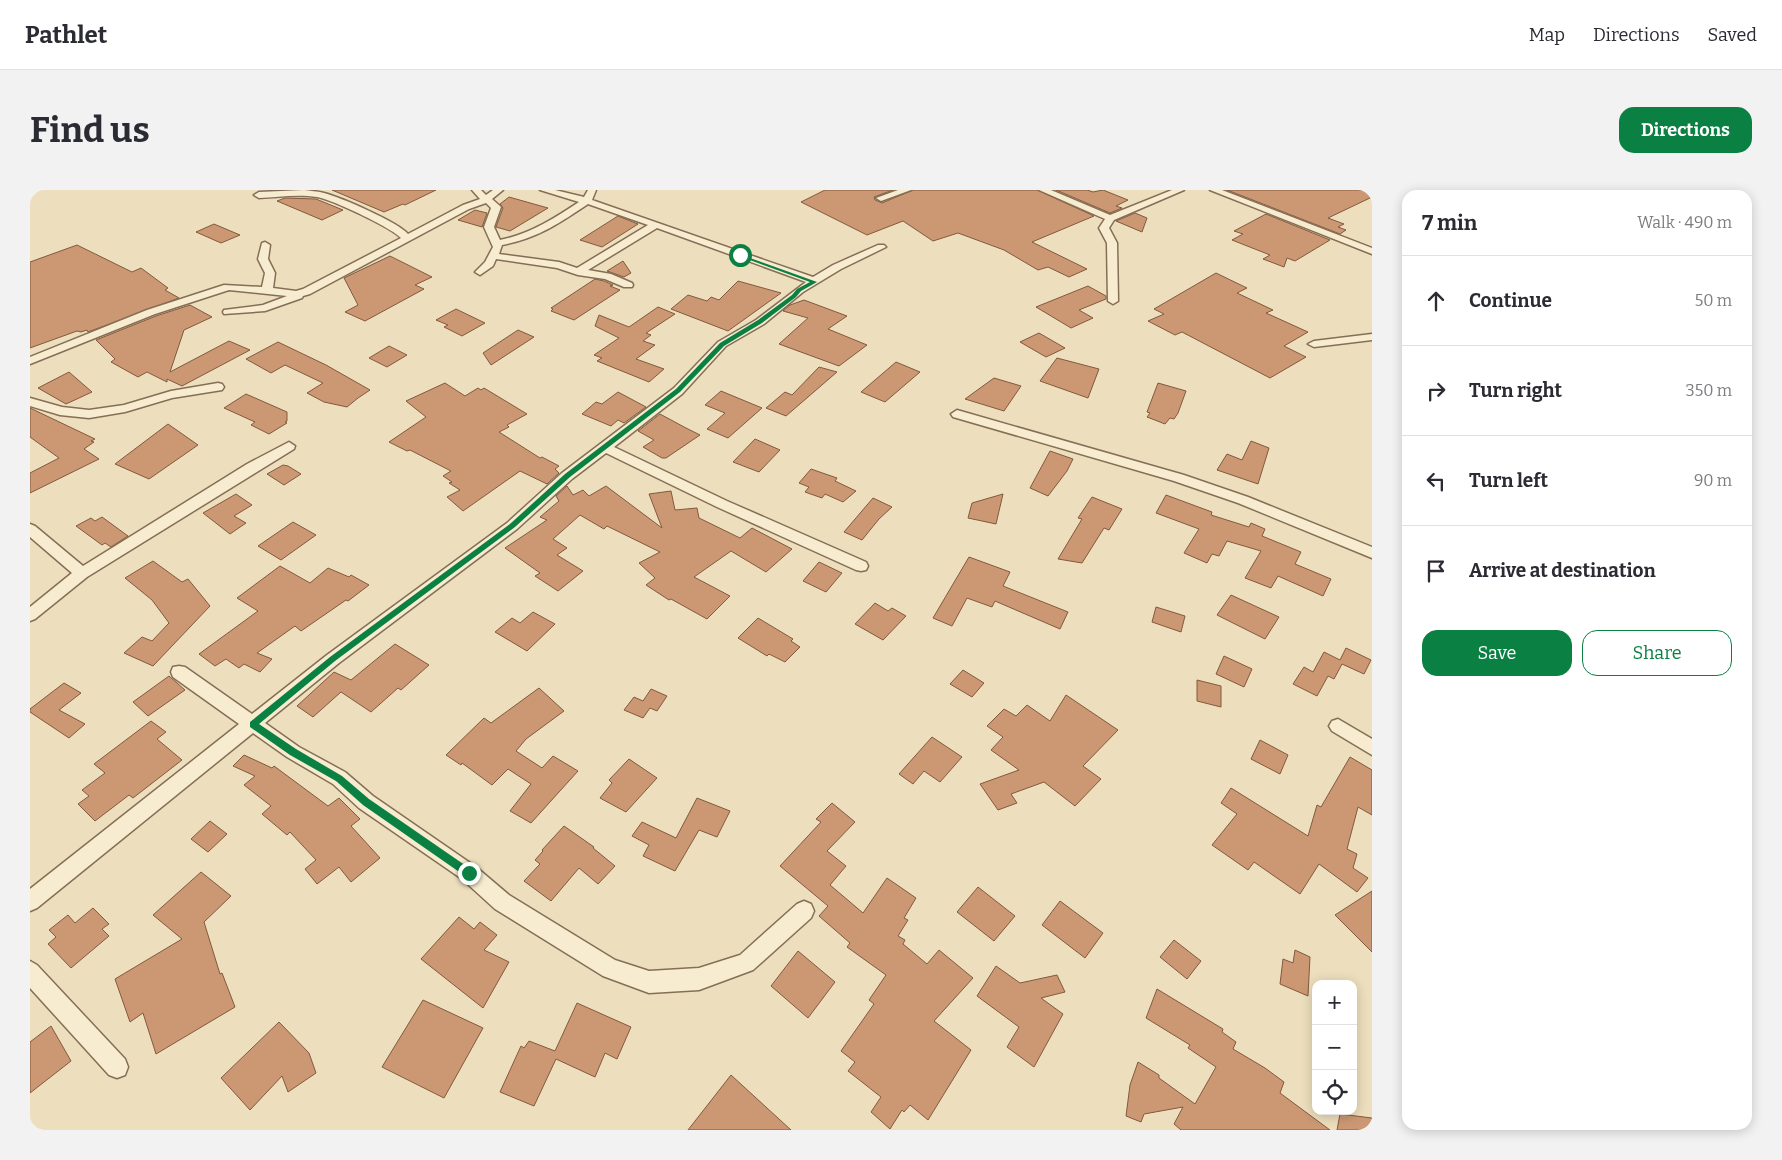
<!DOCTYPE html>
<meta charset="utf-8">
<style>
:root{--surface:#fff;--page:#f2f2f3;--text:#2b2b33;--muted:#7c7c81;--line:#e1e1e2;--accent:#0b8043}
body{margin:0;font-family:Bitter,serif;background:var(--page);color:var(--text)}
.controls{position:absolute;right:15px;bottom:15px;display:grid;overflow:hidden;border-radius:10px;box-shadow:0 2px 12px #0003}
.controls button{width:45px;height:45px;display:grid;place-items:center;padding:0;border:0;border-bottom:1px solid var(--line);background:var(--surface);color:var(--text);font:25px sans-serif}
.stop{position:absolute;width:15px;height:15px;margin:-11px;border:4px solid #0b8043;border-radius:50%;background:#fff}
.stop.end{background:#0b8043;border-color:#fff;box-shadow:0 1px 5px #0008}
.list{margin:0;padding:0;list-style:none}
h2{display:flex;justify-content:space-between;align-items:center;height:65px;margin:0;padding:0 20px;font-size:21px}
h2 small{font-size:16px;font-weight:400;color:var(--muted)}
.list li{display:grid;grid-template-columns:32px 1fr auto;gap:15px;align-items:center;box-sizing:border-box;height:90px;padding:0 20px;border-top:1px solid var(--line)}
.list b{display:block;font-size:19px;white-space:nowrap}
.list em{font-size:16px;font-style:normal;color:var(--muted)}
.actions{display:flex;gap:10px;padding:15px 20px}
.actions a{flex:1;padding:11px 0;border:1px solid var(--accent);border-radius:15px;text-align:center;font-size:18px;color:var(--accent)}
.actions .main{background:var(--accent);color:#fff}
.icon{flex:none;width:28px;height:28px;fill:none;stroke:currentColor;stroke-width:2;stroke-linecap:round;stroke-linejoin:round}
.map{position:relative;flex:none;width:1342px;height:940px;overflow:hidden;border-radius:15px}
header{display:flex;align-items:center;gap:30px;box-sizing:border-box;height:70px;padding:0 25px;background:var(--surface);border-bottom:1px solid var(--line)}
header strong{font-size:24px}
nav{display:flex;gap:28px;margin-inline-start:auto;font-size:18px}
.intro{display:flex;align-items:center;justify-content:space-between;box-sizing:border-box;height:120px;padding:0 30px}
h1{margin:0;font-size:35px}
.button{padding:12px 22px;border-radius:15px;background:var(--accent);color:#fff;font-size:18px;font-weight:700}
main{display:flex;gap:30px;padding:0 30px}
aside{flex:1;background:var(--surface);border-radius:15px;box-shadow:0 2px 12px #0003}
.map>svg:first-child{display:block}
</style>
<header>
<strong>Pathlet</strong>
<nav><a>Map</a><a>Directions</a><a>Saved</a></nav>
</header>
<div class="intro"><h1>Find us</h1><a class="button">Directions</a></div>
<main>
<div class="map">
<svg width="1342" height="940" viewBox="0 0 1342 940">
<rect width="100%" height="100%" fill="#eddfbd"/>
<!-- building -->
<g fill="#cb9873" stroke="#83593d">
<path d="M 302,0 L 406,0 L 375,15 L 373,14 L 354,22 Z"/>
<path d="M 795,0 L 863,0 L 844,7 L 845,10 L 852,13 L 883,0 L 1007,0 L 1064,26 L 1002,52 L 1057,79 L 1039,87 L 1018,77 L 1008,80 L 974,60 L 928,43 L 903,51 L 873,31 L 837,45 L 771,12 Z"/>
<path d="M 1026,0 L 1057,0 L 1063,2 L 1073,0 L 1098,10 L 1086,16 L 1092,18 L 1080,23 Z"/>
<path d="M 1197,0 L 1342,0 L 1342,7 L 1298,28 L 1314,34 L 1308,37 L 1316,40 L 1310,44 Z"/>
<path d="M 479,7 L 518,18 L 480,41 L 466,37 L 473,18 L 470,14 Z"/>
<path d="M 255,8 L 286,9 L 313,20 L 292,30 L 247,11 Z"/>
<path d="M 445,20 L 457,23 L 452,37 L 428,30 Z"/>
<path d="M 1105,23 L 1117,28 L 1112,42 L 1086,31 Z"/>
<path d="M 1236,24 L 1300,50 L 1265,71 L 1257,68 L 1254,77 L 1233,69 L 1240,65 L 1202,50 L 1213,44 L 1204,41 Z"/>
<path d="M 588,26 L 608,34 L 572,57 L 550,50 Z"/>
<path d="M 184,34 L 210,45 L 191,53 L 166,42 Z"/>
<path d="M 47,55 L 102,82 L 111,78 L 138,98 L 135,100 L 149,108 L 58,142 L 57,140 L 51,142 L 47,141 L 0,158 L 0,72 Z"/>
<path d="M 360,66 L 402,87 L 385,95 L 394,99 L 335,131 L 315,122 L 328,115 L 314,88 Z"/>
<path d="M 593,71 L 601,83 L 594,87 L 577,81 Z"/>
<path d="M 1186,83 L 1217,98 L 1207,103 L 1243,120 L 1236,123 L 1278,142 L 1254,156 L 1276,167 L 1240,188 L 1152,142 L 1145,145 L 1118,131 L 1134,124 L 1124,119 Z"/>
<path d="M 565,89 L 574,91 L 583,95 L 580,96 L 590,100 L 544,130 L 521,121 L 523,119 L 521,118 Z"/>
<path d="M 708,91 L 751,103 L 698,141 L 641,119 L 658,105 L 677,111 L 681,107 L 689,110 Z"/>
<path d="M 1058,96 L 1076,106 L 1076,109 L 1049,120 L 1063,128 L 1041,138 L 1006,117 Z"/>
<path d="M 774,110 L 817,126 L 798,139 L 837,155 L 809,176 L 749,154 L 778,128 L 753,121 L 760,115 Z"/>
<path d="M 160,115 L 182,127 L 154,140 L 140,182 L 199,151 L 220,160 L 152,196 L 137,189 L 137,192 L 117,182 L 108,187 L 81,172 L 85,169 L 66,150 L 126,126 Z"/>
<path d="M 628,117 L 645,124 L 616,143 L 621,145 L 613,151 L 625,155 L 606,169 L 634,179 L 619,192 L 567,171 L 572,168 L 564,165 L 589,148 L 565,136 L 569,125 L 599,137 Z"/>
<path d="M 426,119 L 455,133 L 432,146 L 414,137 L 418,135 L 406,130 Z"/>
<path d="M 488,140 L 504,147 L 461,175 L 453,163 Z"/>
<path d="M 1009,143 L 1035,158 L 1016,167 L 990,152 Z"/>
<path d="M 248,152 L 296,175 L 340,200 L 328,208 L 317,217 L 294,212 L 277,203 L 293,193 L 255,175 L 241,183 L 216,169 Z"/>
<path d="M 359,156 L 377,165 L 357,177 L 339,168 Z"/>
<path d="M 1027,168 L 1069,179 L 1058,208 L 1010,191 Z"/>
<path d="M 866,172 L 890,182 L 855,212 L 831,202 Z"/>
<path d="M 789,177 L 807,182 L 756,226 L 736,218 L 755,202 L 762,205 Z"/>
<path d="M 39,182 L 62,202 L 36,214 L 8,198 Z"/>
<path d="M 964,188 L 991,196 L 974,221 L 935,209 Z"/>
<path d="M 415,193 L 435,206 L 448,198 L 451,200 L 454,198 L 497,224 L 477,235 L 479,237 L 469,242 L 510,268 L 512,267 L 529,276 L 525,279 L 529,283 L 517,294 L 490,281 L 433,321 L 417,307 L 430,300 L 419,293 L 422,292 L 413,286 L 421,281 L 380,260 L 377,261 L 359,252 L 396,227 L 376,211 Z"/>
<path d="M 1128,193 L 1156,201 L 1148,223 L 1144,229 L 1140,228 L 1135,234 L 1117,227 L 1120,223 L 1117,222 Z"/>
<path d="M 691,201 L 732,218 L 698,248 L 677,239 L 695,223 L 675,215 Z"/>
<path d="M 588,202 L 616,217 L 594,233 L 588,230 L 581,236 L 552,224 L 566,212 L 572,214 Z"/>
<path d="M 216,204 L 257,222 L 257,231 L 255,232 L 257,233 L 239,244 L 221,235 L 225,232 L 194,218 Z"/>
<path d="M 0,218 L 65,249 L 61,251 L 64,252 L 54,259 L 69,269 L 0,303 L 0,283 L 29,268 L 0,247 Z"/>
<path d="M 630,224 L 656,238 L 670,245 L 636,268 L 632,268 L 613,257 L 624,250 L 608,241 Z"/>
<path d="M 138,234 L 168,255 L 119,289 L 85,274 Z"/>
<path d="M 725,249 L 750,260 L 729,282 L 703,272 Z"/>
<path d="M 1221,251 L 1239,258 L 1228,294 L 1187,280 L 1197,264 L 1212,270 Z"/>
<path d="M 1020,261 L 1043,269 L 1037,281 L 1018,306 L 1000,298 Z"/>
<path d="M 253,275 L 258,276 L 271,284 L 254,295 L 237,284 Z"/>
<path d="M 781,279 L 807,288 L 805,291 L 826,301 L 813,312 L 795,304 L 792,308 L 775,302 L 779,297 L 769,293 Z"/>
<path d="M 537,296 L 543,305 L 553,300 L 559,306 L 576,296 L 632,338 L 619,304 L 641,301 L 645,320 L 667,318 L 669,328 L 710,348 L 722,338 L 762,359 L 736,382 L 701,361 L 664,387 L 700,406 L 677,429 L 641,409 L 639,410 L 616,395 L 625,388 L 609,373 L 630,362 L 577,336 L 574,339 L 550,325 L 523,349 L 537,358 L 527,365 L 553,381 L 528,401 L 505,386 L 510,383 L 475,358 L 517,330 L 510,327 L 529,311 L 526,306 Z"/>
<path d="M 206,304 L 222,315 L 204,326 L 216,333 L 200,344 L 173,323 Z"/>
<path d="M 973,304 L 966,334 L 938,328 L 942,313 Z"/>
<path d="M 1136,305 L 1182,322 L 1181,325 L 1219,337 L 1221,333 L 1235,339 L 1232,346 L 1271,362 L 1265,374 L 1301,389 L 1293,406 L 1248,386 L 1241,398 L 1215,388 L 1231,361 L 1197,351 L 1189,366 L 1182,364 L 1177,373 L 1154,363 L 1169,339 L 1126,323 Z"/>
<path d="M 1062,307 L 1092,319 L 1079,340 L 1074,338 L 1052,373 L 1028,369 L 1052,329 L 1048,328 Z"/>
<path d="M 843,308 L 862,317 L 849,329 L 832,350 L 814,342 Z"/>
<path d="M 72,327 L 98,346 L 81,357 L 75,353 L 72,355 L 46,336 L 61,328 L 65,331 Z"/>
<path d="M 263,332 L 286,345 L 251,370 L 228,356 Z"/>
<path d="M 939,367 L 980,382 L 973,396 L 1038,422 L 1030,439 L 965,411 L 962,417 L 937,408 L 922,436 L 903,428 Z"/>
<path d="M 123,371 L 152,392 L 158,389 L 180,416 L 123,476 L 94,463 L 112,447 L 122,451 L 139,433 L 122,410 L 95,388 Z"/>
<path d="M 789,372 L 812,383 L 796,402 L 773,391 Z"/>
<path d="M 250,376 L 280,393 L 298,378 L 319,387 L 321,385 L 339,395 L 318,411 L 316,410 L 271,441 L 265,436 L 227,463 L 242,469 L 230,482 L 214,474 L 209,478 L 196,469 L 185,476 L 169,464 L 228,421 L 207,408 Z"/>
<path d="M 1201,405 L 1249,427 L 1235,449 L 1187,425 Z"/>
<path d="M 845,413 L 858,421 L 862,418 L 876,426 L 853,450 L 825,434 Z"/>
<path d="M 1126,417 L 1155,426 L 1151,442 L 1122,432 Z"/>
<path d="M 503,422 L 525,434 L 497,461 L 465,442 L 482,428 L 490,433 Z"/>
<path d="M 728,428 L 763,449 L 761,451 L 770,457 L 755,472 L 739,464 L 737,466 L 708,448 Z"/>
<path d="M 365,454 L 399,475 L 371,500 L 368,498 L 341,522 L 311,502 L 283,527 L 267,516 L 304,482 L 321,490 Z"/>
<path d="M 1316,458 L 1341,470 L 1334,484 L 1312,474 L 1304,489 L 1298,486 L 1287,506 L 1263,494 L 1274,477 L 1283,482 L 1294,462 L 1310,470 Z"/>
<path d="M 1194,466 L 1222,479 L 1214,497 L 1186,484 Z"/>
<path d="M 933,480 L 954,493 L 942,507 L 920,494 Z"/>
<path d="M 139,486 L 155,500 L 118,526 L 103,512 Z"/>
<path d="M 1167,490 L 1191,496 L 1191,517 L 1167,511 Z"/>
<path d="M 34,493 L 51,503 L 29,520 L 55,534 L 39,548 L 0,522 L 0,519 Z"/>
<path d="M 509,498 L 534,521 L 496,549 L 486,561 L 512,578 L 523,566 L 548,581 L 501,633 L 480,621 L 501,594 L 478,579 L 462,595 L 432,573 L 431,575 L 416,565 L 454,528 L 461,533 Z"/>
<path d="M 621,499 L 637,506 L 627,521 L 620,518 L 613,528 L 594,520 L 604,507 L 613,511 Z"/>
<path d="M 1036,505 L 1088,540 L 1053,576 L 1071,589 L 1045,616 L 1014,592 L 981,604 L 987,613 L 968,620 L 950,594 L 989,580 L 961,560 L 973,547 L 957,536 L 974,519 L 986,526 L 997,515 L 1020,531 Z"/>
<path d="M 121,531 L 136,542 L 127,549 L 152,570 L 103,608 L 99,605 L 65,631 L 48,614 L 59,606 L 52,600 L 75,583 L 64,574 Z"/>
<path d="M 902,547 L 932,567 L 910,592 L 894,581 L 883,594 L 869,584 Z"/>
<path d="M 1230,550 L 1258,565 L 1250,584 L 1221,569 Z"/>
<path d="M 214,565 L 242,578 L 244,576 L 298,616 L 309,608 L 330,629 L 321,636 L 350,668 L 321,692 L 309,677 L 287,694 L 275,679 L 286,670 L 260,642 L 257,645 L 232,624 L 241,616 L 214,595 L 225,586 L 203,576 Z"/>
<path d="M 1320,567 L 1342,580 L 1342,625 L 1328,617 L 1317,659 L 1327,664 L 1323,678 L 1338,688 L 1327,702 L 1289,674 L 1270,704 L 1224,672 L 1218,680 L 1182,655 L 1207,624 L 1191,613 L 1201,598 L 1278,646 L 1287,615 L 1291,617 Z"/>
<path d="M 599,569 L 627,588 L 596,622 L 570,608 L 582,593 L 579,590 Z"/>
<path d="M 667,608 L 700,621 L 687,647 L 669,640 L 645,681 L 613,666 L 619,655 L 602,646 L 612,632 L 646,648 Z"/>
<path d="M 802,613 L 825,632 L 797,661 L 816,676 L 800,695 L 833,723 L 857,688 L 886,708 L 874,728 L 878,730 L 868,746 L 875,750 L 873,754 L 897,774 L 909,760 L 943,788 L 904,831 L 941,860 L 898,930 L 880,915 L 874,922 L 872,920 L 860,939 L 841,922 L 851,907 L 818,881 L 825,872 L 811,861 L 844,814 L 839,810 L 856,785 L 817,757 L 820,753 L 789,726 L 798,716 L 750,676 L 791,632 L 786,629 Z"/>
<path d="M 180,631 L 197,644 L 178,662 L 161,649 Z"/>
<path d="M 534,636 L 564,657 L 563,658 L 585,676 L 568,694 L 549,678 L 521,711 L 494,691 L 510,674 L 505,670 L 513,661 L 512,660 Z"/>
<path d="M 171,682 L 201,706 L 174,732 L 190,784 L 192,783 L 205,817 L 126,864 L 113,823 L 100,832 L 85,789 L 152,749 L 123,725 Z"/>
<path d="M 948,697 L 985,726 L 964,751 L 927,722 Z"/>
<path d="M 1342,701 L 1342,762 L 1305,725 Z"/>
<path d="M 1030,711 L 1073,743 L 1055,768 L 1012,735 Z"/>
<path d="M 63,718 L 79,734 L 72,739 L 79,746 L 41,778 L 18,754 L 26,747 L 19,740 L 38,725 L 45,733 Z"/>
<path d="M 429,727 L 444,739 L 450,732 L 467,745 L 454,760 L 479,772 L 453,818 L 391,769 Z"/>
<path d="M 1144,750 L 1171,771 L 1157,789 L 1130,767 Z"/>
<path d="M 1265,760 L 1280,767 L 1278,806 L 1250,794 L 1253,769 L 1263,773 Z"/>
<path d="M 768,761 L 805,792 L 778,828 L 741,796 Z"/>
<path d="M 966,776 L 990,793 L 1027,785 L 1035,802 L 1011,808 L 1033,824 L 1004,877 L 977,857 L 989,837 L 947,806 Z"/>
<path d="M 1127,799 L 1193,839 L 1192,842 L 1206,852 L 1203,859 L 1235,878 L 1254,892 L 1250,903 L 1300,940 L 1151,940 L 1144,934 L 1153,917 L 1114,924 L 1111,932 L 1096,926 L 1100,895 L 1108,872 L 1129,885 L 1129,888 L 1165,914 L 1186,877 L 1158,858 L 1160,855 L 1116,828 Z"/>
<path d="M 393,810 L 453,838 L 414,908 L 352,877 Z"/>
<path d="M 547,813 L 601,837 L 587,869 L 575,863 L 565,887 L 526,869 L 504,916 L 470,902 L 491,856 L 494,858 L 499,851 L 525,861 Z"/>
<path d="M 249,832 L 279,863 L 286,883 L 258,902 L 252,886 L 220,920 L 191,888 Z"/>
<path d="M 21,836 L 41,871 L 0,903 L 0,852 Z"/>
<path d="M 701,885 L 761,940 L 658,940 Z"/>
<path d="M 1310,924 L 1342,928 L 1342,940 L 1307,940 Z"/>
</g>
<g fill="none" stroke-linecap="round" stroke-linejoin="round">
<defs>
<g id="street">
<path d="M 274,0 C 280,1 287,1 294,3 C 310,7 368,32 378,44 L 433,15 L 450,9 L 442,0 L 451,0 L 456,5 L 463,0 L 473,0 L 462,9 L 471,17 L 464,37 L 470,50 C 500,44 523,29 549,12 L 510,0 L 525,0 L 554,7 L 558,0 L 566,0 L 562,10 L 783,87 L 803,75 L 848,55 L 854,55 L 856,57 L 811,79 L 773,102 L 734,134 L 696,156 L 652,204 L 584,257 L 697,311 L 836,372 L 838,376 L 836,380 L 831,381 L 826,380 L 687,317 L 576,263 L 542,289 L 487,339 L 309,473 L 235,533 L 269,557 L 315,582 L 343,606 L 446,677 L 479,705 L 585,770 L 619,781 L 669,778 L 710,765 L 767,714 L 774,711 L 781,714 L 784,721 L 781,728 L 723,780 L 669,800 L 619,803 L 573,786 L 465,719 L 432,689 L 329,618 L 303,594 L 257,567 L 223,543 L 7,718 L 0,721 L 0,699 L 209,534 L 143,487 L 141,482 L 143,477 L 149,476 L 155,477 L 222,524 L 297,465 L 477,333 L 532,283 L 644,198 L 688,152 L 726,130 L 776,92 L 627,38 L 558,80 L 581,84 L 602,93 L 603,95 L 602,97 L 594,97 L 575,89 L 548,85 L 527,78 L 466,69 L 463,76 L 450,85 L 445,82 L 455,72 L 463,57 L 454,37 L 461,18 L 456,13 L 439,19 L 280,104 L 273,106 L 272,108 L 235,121 L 194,124 L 193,122 L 194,120 L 233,115 L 257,106 L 199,100 L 125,124 L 0,174 L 0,167 L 117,120 L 194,95 L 232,97 L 235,83 L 228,69 L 232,53 L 235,52 L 240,55 L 238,69 L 245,83 L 243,98 L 266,101 L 273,99 L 371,48 C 362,38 301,9 287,7 C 268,4 248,7 229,8 L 224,5 L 229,2 ZM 558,14 L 618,35 L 547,78 L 529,72 L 469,64 L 472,55 C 508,48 528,34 558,14 Z"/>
<path d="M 868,0 L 881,0 L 851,11 L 846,8 Z"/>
<path d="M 1009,0 L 1021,0 L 1080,25 L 1142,0 L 1154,0 L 1084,30 L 1079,38 L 1087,53 L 1088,111 L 1083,114 L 1078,111 L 1077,53 L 1069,38 L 1075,29 Z"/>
<path d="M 1180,0 L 1192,0 L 1342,58 L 1342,64 Z"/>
<path d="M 1342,144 L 1342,150 L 1284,157 L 1278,154 L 1284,151 Z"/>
<path d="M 188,193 L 192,194 L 194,197 L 192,200 L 142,208 L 95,222 L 59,228 L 30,225 L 0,216 L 0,208 L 32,217 L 59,220 L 94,215 L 141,201 Z"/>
<path d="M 927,220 L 1154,285 L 1218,307 L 1342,357 L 1342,368 L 1208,313 L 1144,291 L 923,227 L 921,224 Z"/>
<path d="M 259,252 L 265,256 L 264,259 L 57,387 L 5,429 L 0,431 L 0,417 L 42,383 L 0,347 L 0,334 L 5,336 L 53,376 L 217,274 Z"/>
<path d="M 1308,529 L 1342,549 L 1342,565 L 1302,541 L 1299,536 L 1302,531 Z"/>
<path d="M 0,771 L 7,775 L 95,869 L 98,877 L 95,885 L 87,888 L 79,885 L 0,798 Z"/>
</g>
</defs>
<!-- street casing -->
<use href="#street" stroke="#846f56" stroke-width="3"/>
<!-- street -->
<use href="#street" fill="#f8ecd0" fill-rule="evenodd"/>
</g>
<!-- route -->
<path fill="#0b8043" d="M 709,64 L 787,92 L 771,101 L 766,107 L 732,133 L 694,156 L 650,202 L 540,287 L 485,337 L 305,471 L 229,534 L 266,559 L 312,586 L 339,609 L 442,680 L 442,686 L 435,686 L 333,615 L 306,591 L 260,565 L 220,537 L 220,532 L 300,467 L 480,334 L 535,284 L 646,199 L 690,153 L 728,130 L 762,105 L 767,99 L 780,92 L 709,66 Z"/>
</svg>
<div class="controls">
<button>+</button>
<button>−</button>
<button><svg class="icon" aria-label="locate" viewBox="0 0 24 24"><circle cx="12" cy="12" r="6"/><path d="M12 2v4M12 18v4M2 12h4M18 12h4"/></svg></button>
</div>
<div class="stop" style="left:710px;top:65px"></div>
<div class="stop end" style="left:439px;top:683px"></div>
</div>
<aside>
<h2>7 min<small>Walk · 490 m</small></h2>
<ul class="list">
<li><svg class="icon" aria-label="ahead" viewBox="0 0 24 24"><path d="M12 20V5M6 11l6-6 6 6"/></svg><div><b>Continue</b></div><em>50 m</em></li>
<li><svg class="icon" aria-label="right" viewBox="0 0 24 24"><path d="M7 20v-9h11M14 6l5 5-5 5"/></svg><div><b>Turn right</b></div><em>350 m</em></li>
<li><svg class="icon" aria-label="left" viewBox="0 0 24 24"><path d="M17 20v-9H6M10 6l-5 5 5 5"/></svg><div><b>Turn left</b></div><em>90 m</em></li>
<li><svg class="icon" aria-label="arrive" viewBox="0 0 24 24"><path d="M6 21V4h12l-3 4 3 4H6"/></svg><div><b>Arrive at destination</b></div></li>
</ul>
<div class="actions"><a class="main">Save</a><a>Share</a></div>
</aside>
</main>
